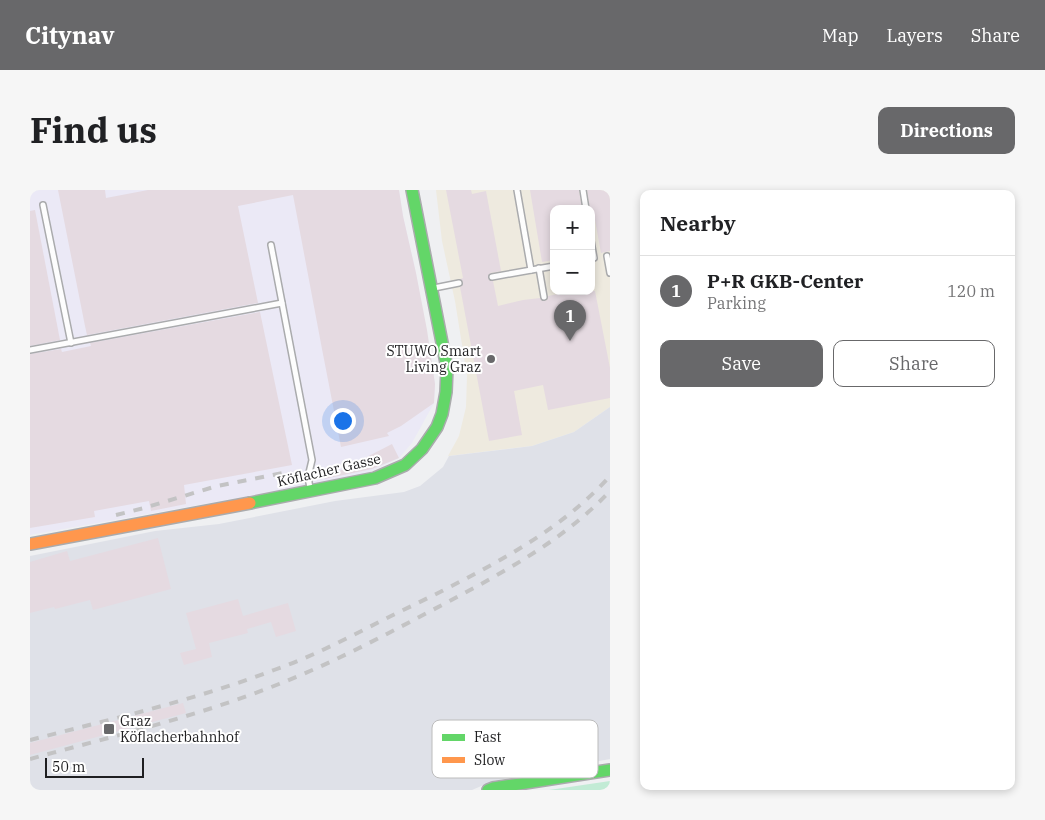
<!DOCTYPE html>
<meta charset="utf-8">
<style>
:root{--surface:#fff;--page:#f6f6f6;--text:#202124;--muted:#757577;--line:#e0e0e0;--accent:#68686a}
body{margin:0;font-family:"IBM Plex Serif",serif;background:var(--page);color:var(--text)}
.controls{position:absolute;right:15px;top:15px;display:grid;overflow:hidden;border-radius:10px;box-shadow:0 2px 8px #0003}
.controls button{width:45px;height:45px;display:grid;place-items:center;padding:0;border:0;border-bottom:1px solid var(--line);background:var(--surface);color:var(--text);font:25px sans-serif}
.scale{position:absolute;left:15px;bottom:12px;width:99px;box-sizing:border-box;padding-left:5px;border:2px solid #1f1f21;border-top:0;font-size:14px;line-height:18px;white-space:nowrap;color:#1f1f21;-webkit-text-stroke:4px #fff;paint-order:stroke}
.you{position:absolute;left:312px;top:230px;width:18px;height:18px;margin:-12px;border:4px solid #fff;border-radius:50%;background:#1a73e8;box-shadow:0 0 0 8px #1a73e833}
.badge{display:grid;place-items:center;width:32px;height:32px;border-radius:50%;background:var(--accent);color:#fff;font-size:16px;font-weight:700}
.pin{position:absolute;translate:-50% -41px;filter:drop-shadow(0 1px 2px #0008)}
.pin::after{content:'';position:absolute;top:26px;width:18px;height:15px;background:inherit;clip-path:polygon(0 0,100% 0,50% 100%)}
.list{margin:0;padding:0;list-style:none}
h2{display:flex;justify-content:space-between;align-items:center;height:65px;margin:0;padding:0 20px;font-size:21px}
h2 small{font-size:16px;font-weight:400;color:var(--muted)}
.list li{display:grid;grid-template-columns:32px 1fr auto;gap:15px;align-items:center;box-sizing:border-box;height:70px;padding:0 20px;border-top:1px solid var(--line)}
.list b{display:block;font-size:19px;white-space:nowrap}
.list p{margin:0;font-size:16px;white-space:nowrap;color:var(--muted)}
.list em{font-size:16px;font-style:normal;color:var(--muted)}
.actions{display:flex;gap:10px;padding:15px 20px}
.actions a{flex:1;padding:11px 0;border:1px solid var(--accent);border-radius:10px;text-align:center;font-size:18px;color:var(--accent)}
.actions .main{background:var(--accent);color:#fff}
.map{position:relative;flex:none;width:580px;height:600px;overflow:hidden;border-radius:10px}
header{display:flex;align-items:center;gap:30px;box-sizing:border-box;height:70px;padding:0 25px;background:var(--accent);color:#fff}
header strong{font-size:24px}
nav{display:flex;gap:28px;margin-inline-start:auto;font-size:18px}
.intro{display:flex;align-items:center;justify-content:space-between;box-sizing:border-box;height:120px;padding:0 30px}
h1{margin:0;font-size:35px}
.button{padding:12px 22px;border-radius:10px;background:var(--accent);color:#fff;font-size:18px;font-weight:700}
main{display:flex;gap:30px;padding:0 30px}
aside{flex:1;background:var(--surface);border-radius:10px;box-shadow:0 2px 8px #0003}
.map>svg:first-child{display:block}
</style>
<header>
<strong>Citynav</strong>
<nav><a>Map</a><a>Layers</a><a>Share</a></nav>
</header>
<div class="intro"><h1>Find us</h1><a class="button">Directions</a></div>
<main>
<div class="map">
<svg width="580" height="600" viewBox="0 0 580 600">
<rect width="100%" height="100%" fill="#eff0f2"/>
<!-- commercial -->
<path fill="#eeeadf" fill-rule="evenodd" d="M 406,0 L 580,0 L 580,217 L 544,242 L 502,256 L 418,266 L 429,246 L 436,217 L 437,186 L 425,111 L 412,51 ZM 524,19 L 561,19 L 561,101 L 524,101 Z"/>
<!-- industrial -->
<path fill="#ebe9f6" d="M 0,0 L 369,0 L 373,26 L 386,83 L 405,194 L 404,213 L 382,253 L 369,268 L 331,286 L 0,345 Z"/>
<!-- built -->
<path fill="#dfe1e8" d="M 580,217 L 580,569 L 463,591 L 442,600 L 0,600 L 0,366 L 125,341 L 189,334 L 305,311 L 374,302 L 390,296 L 413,277 L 419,266 L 502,256 L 544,242 Z"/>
<!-- green -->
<path fill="#c2ebd5" d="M 580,591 L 580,600 L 519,600 Z"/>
<!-- building -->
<g fill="#e5dae1">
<path d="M 28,0 L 75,0 L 76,8 L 118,0 L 369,0 L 373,26 L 386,83 L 397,140 L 405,194 L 404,213 L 371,236 L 357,243 L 359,246 L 311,257 L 292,159 L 263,5 L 208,16 L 228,113 L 57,145 L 55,136 Z"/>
<path d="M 416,0 L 441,0 L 442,4 L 456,1 L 471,81 L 460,83 L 458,87 L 459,90 L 463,91 L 468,116 L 493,110 L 510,108 L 512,111 L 515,111 L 518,109 L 518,106 L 543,101 L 565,101 L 580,178 L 580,208 L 518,220 L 513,195 L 484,201 L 492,245 L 459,251 L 430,97 L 432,96 L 433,93 L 430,89 L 433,88 Z"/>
<path d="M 500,0 L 549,0 L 552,19 L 524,19 L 524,70 L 512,72 Z"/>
<path d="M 557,0 L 580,0 L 580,61 L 571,63 L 563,19 L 560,19 Z"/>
<path d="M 5,20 L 30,150 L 0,156 L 0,21 Z"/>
<path d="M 230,122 L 262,275 L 154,295 L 156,314 L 121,321 L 119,311 L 64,321 L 65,327 L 0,338 L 0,164 L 31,159 L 32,162 L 61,156 L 60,153 Z"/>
<path d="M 362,254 L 369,268 L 342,279 L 294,289 Z"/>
<path d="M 128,348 L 141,399 L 63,420 L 60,410 L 25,419 L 24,417 L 0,423 L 0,372 L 37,361 L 40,371 Z"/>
<path d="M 208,409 L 213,426 L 258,413 L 266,441 L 246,447 L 241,432 L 217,439 L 218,443 L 179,453 L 182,467 L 154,475 L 150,463 L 166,459 L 156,423 Z"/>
<path d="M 153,513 L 156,523 L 0,565 L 0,553 Z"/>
</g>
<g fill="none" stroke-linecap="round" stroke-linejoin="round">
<defs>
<g id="lane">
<path d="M 487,0 L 501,80"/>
<path d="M 553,0 L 556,19"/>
<path d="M 13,15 L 41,153"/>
<path d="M 561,51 L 564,68 L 561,68"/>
<path d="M 241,55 L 282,270 L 278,287 L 280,298"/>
<path d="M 577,66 L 580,83"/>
<path d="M 509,78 L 514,107"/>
<path d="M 462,87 L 524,76"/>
<path d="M 404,98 L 429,93"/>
<path d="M 0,160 L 252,113"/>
</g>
<g id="fast">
<path d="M 220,313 L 345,288 L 375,275 L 392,259 L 407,237 L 412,224 L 416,202 L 417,178 L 382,0"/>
<path d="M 458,600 L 463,598 L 580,580"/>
</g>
<path id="slow" d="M 0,354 L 220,313"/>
</defs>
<!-- lane casing -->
<use href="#lane" stroke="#aaabad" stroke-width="8"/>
<!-- fast casing -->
<use href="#fast" stroke="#aaabad" stroke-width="14"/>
<!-- slow casing -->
<use href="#slow" stroke="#aaabad" stroke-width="14"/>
<!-- lane -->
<use href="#lane" stroke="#fdfdfd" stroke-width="5"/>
<!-- fast -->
<use href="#fast" stroke="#63d668" stroke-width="11"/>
<!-- slow -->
<use href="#slow" stroke="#ff974d" stroke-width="11"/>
<!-- rail -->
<g stroke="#c3c3c4" stroke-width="4" stroke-dasharray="9 9" stroke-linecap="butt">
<path d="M 86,325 L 114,318 L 187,296 L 253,283"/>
<path d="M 0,550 C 82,529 165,510 244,480 C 281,467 316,449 351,431 C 371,421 392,411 412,401 C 474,369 533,338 580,286"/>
<path d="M 0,569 C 84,546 169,526 249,494 C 305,472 359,443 412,415 C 472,383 533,351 580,301"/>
</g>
</g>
<!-- markers -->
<g fill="#68686a" stroke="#fff" stroke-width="2">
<circle cx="461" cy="169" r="5"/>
<rect x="73" y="533" width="12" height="12" rx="2.5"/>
</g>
<g text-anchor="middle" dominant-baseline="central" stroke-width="4" stroke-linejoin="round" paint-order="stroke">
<!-- poi labels -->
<g font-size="14" fill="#1f1f21" stroke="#fff" text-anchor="end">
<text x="451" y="161">STUWO Smart<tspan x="451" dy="16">Living Graz</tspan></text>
<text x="90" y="531" text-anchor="start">Graz<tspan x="90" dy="16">Köflacherbahnhof</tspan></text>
</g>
<!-- street labels -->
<g font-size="14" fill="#1f1f21" stroke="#fff">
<text transform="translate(299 280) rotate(-13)">Köflacher Gasse</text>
</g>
</g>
<!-- legend -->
<rect x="402" y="530" width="166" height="58" rx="8" fill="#fff" stroke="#bcbcbc" stroke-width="1"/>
<rect x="412" y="544" width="23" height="7" fill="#63d668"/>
<rect x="412" y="567" width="23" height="6" fill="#ff974d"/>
<g font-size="14" fill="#1f1f21">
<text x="444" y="552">Fast</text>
<text x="444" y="575">Slow</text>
</g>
</svg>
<div class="controls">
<button>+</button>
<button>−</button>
</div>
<div class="scale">50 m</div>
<div class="you"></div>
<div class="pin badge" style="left:540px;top:151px">1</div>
</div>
<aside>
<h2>Nearby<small></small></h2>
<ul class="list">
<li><span class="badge">1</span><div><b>P+R GKB-Center</b><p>Parking</p></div><em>120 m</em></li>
</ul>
<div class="actions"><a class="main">Save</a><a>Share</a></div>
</aside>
</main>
